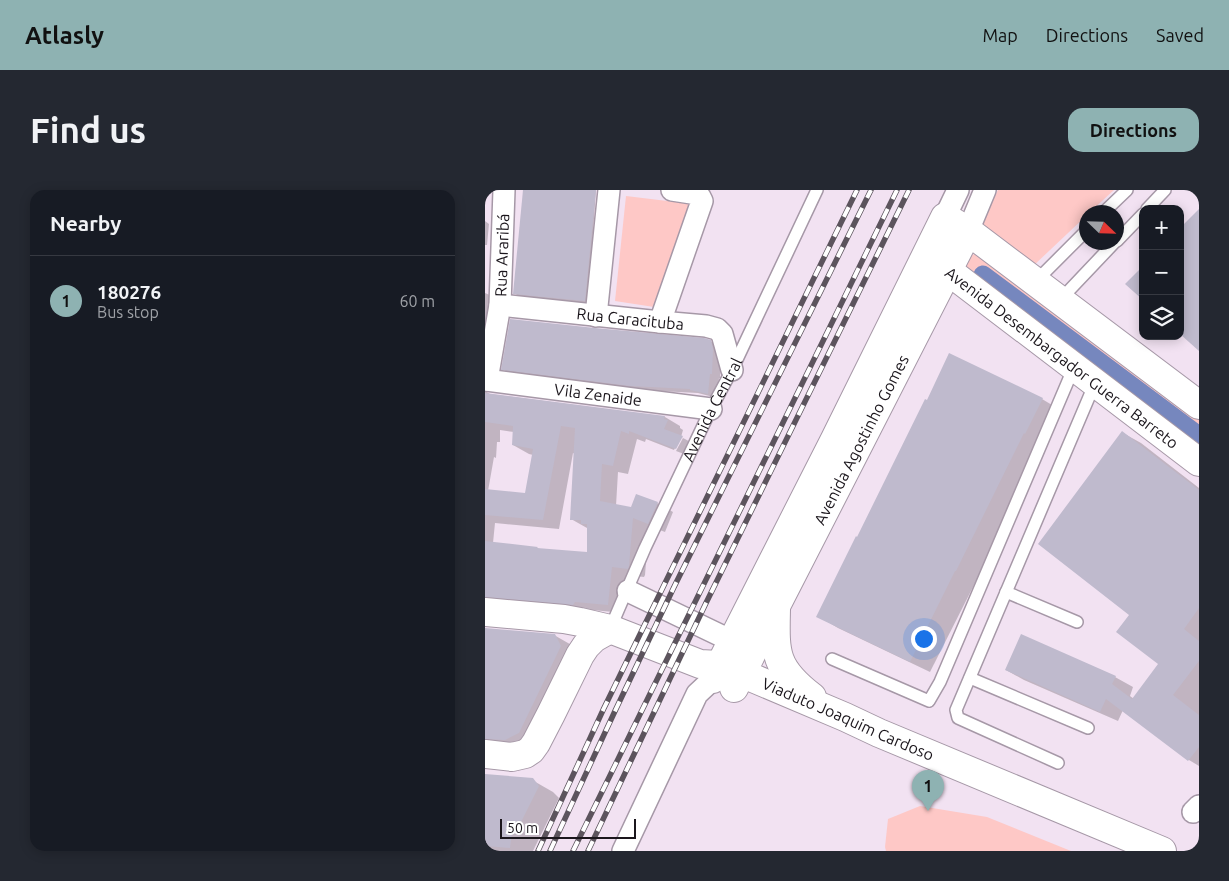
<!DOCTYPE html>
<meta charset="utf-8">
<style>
:root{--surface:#171b24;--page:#242831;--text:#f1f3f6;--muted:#9ea1a6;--line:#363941;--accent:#8eb2b2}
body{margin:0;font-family:Ubuntu,sans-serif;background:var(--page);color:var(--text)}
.controls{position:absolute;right:15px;top:15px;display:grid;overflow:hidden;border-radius:10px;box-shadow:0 2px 12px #0003}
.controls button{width:45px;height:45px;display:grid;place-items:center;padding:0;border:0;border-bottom:1px solid var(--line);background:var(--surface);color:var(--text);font:25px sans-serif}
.compass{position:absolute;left:594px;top:15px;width:45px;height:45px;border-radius:50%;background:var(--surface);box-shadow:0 2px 12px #0003;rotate:113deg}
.scale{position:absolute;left:15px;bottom:12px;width:136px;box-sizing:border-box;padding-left:5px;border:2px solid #1b161c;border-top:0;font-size:14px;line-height:18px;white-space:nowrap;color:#1b161c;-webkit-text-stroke:4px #fff;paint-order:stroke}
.you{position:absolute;left:438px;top:448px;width:18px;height:18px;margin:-12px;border:4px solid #fff;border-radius:50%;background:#1a73e8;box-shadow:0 0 0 8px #1a73e833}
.badge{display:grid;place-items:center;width:32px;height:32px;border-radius:50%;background:var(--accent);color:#111;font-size:16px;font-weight:700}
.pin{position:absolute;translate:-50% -41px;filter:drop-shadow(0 1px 2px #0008)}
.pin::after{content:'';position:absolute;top:26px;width:18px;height:15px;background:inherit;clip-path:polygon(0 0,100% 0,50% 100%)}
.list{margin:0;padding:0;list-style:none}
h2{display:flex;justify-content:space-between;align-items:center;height:65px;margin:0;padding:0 20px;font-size:21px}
h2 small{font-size:16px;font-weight:400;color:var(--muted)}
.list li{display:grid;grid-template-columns:32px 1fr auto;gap:15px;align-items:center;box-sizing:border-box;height:90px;padding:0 20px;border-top:1px solid var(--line)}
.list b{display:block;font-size:19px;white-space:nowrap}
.list p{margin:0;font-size:16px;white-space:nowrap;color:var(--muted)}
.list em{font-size:16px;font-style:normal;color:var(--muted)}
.icon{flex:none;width:28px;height:28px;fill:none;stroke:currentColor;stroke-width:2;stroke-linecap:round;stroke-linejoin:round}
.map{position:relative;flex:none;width:714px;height:661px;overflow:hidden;border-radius:15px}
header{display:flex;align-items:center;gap:30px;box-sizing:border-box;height:70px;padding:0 25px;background:var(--accent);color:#111}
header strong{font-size:24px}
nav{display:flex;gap:28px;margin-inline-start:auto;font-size:18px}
.intro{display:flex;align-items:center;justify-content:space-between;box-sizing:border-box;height:120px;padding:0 30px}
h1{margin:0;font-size:35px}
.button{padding:12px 22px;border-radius:15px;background:var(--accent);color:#111;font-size:18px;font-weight:700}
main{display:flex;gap:30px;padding:0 30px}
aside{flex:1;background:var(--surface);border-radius:15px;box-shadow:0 2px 12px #0003}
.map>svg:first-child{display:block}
</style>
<header>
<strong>Atlasly</strong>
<nav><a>Map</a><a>Directions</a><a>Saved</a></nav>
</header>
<div class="intro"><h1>Find us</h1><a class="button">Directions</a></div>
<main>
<aside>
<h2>Nearby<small></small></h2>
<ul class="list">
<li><span class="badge">1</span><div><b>180276</b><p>Bus stop</p></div><em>60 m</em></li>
</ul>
</aside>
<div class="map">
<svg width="714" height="661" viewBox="0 0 714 661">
<rect width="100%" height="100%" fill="#f2e2f2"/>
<!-- green -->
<g fill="#fec8c6">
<path d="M 513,0 L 629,0 L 605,22 L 602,22 L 601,26 L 546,78 L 491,41 Z"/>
<path d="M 141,6 L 207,14 L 169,117 L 130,111 Z"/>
<path d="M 497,59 L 714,221 L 714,266 L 484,91 C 478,71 479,70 497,59 Z"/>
<path d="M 435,616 L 502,627 L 586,661 L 401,661 L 400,657 L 403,629 Z"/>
</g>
<!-- shadow -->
<g fill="#0003" fill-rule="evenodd">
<path d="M 39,0 L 111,0 L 107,56 L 115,61 L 109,116 L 39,109 L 29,103 Z"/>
<path d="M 0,31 L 4,34 L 2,55 L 0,55 Z"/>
<path d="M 0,103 L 7,106 L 0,158 Z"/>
<path d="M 225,151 L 234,156 L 236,165 L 235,188 L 234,188 L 232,208 L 213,203 L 154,200 L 26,184 L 18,179 Z"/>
<path d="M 0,201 L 5,204 L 180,227 L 195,236 L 195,238 L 198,240 L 196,247 L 198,248 L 195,248 L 189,260 L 161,249 L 160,252 L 152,249 L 143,284 L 133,282 L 131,316 L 147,319 L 172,313 L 188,322 L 180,342 L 164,336 L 160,385 L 159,387 L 142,385 L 139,423 L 107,420 L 105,423 L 0,410 ZM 15,240 L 29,242 L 28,255 L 44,264 L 48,265 L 41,304 L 3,301 L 9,267 L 11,268 L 12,252 L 15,252 ZM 88,263 L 90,264 L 86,329 L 102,338 L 104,363 L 54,359 L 52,358 L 8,353 L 10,333 L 74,339 Z"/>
<path d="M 557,209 L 577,221 L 445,482 L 353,438 L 333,426 L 373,348 Z"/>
<path d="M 638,243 L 656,253 L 714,298 L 714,576 L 704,570 L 638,520 L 633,531 L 539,490 L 521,480 L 630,487 L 648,497 L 645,506 L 649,509 L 675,474 L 646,425 Z"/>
<path d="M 198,248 L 213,256 L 207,267 L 191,261 Z"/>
<path d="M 0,438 L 2,439 L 69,445 L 90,457 L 54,554 L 0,558 Z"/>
<path d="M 0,585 L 47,590 L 68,602 L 74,608 L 48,661 L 0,661 Z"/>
</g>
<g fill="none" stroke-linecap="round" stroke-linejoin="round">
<!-- canal -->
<path stroke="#7687be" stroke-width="19" d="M 498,85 L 714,246"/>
</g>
<!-- building -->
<g fill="#bfbacd">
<path d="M 38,0 L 111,0 L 100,111 L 28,104 Z"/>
<path d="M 714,19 L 714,161 L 695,144 L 695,38 Z"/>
<path d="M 658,76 L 658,110 L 640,94 Z"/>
<path d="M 25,129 L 110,138 L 219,148 L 226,150 L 228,159 L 227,184 L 225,184 L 223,204 L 205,200 L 205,199 L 145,196 L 16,180 Z"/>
<path d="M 464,163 L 558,208 L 540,244 L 539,243 L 471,381 L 470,381 L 425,472 L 331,427 L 371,346 L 372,347 L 440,209 L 442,210 Z"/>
<path d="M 0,203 L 180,226 L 179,229 L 183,230 L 179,239 L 198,246 L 191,259 L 144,241 L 144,244 L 136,241 L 128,276 L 117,274 L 115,311 L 146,317 L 151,304 L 173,312 L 163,334 L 148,328 L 144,376 L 143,379 L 127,377 L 123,415 L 90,412 L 88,415 L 0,407 L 0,351 L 53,357 L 52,358 L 102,362 L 102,334 L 96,334 L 96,330 L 85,330 L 90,238 L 76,236 L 58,330 L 0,325 L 0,299 L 40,303 L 48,259 L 27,255 L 28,236 L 0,232 Z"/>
<path d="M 637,241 L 714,300 L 714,418 L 699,439 L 714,451 L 714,471 L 688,505 L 714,525 L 714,557 L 703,571 L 621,509 L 615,522 L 520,480 L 536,444 L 631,486 L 627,494 L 647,509 L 673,474 L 631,442 L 644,425 L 553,354 Z"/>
<path d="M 0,438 L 70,444 L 76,456 L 34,543 L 20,550 L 0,549 Z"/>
<path d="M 0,584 L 48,588 L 54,596 L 31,642 L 27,642 L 25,658 L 0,656 Z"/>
</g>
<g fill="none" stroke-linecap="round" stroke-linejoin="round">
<defs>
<g id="lane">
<path d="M 662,19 L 680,0"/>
<path d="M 619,22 L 642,0"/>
<path d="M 632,51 L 658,24"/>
<path d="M 550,92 L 602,40"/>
<path d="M 575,110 L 630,52"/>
<path d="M 521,402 L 592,432"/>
<path id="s1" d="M 125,439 L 160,358 L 226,219 L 247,180 L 332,0"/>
<path d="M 347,469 L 444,511 L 455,492 L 589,177"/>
<path d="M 485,488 L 603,538"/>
<path d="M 573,573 L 473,528 L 471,520 L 610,193"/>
</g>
<g id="street">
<path d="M 460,27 L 473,0"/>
<path d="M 483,41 L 500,0"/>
<path id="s2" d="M 15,115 L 175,132 L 221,136 L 232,139 L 237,144 L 247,180"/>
<path d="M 111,126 L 124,0"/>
<path d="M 175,132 L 217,11 L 215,7 L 213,4 L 187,0"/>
<path id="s3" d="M 0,190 L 226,219"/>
<path id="s4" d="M 2,190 L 15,115 L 19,0"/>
<path d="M 143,401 L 247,451"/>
<path d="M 708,622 L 714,616"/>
<path d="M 138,661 L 212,504 L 228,489"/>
</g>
<g id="secondary">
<path id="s5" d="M 449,70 L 714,272"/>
<path d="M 291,419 C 290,463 289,478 327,507"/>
<path id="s6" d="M 0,422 L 79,429 L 95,432 L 125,439 L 215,474 L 234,475 L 256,483 L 360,527 L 394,543 L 677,661"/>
<path d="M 228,489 L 350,249 L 460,27 L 483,41 L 714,215"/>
<path id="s7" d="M 249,498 L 483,41"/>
<path d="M 0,564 L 27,567 L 40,564 L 46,560 L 51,553 L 66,524 L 95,465 L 101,456 L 109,448 L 125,439"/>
</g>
</defs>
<!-- lane casing -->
<use href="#lane" stroke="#a698a7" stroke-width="14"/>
<!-- street casing -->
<use href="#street" stroke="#a698a7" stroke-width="24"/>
<!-- secondary casing -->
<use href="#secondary" stroke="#a698a7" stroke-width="30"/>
<!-- lane -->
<use href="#lane" stroke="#fff" stroke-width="11"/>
<!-- street -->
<use href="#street" stroke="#fff" stroke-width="21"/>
<!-- secondary -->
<use href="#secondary" stroke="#fff" stroke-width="28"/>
<defs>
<g id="rail">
<path d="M 53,661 L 119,518 L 372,0"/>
<path d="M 65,661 L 130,521 L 189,397 L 386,0"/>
<path d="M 88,661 L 412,0"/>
<path d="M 103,661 L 221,413 L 424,0"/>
</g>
</defs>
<!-- rail casing -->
<use href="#rail" stroke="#5c545d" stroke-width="5.5"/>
<!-- rail -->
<use href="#rail" stroke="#fff" stroke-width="4" stroke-dasharray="11" stroke-linecap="butt"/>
</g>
<g text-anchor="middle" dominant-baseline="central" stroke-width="4" stroke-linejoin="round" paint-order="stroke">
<!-- street labels -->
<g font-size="16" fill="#1b161c" stroke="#fff">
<text stroke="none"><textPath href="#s4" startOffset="126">Rua Araribá</textPath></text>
<text stroke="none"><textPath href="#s2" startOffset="131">Rua Caracituba</textPath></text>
<text stroke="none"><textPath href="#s5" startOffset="161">Avenida Desembargador Guerra Barreto</textPath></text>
<text stroke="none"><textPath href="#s3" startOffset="114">Vila Zenaide</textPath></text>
<text stroke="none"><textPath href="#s1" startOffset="242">Avenida Central</textPath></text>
<text stroke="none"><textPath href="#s7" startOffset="279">Avenida Agostinho Gomes</textPath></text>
<text stroke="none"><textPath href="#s6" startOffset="382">Viaduto Joaquim Cardoso</textPath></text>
</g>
</g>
</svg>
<div class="controls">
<button>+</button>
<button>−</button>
<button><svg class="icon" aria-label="layers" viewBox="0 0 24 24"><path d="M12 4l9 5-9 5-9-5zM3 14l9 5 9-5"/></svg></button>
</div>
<svg class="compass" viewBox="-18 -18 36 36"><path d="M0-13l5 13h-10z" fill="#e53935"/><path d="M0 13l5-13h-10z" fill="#9ea1a6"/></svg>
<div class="scale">50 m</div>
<div class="you"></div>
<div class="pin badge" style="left:443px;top:621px">1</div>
</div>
</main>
